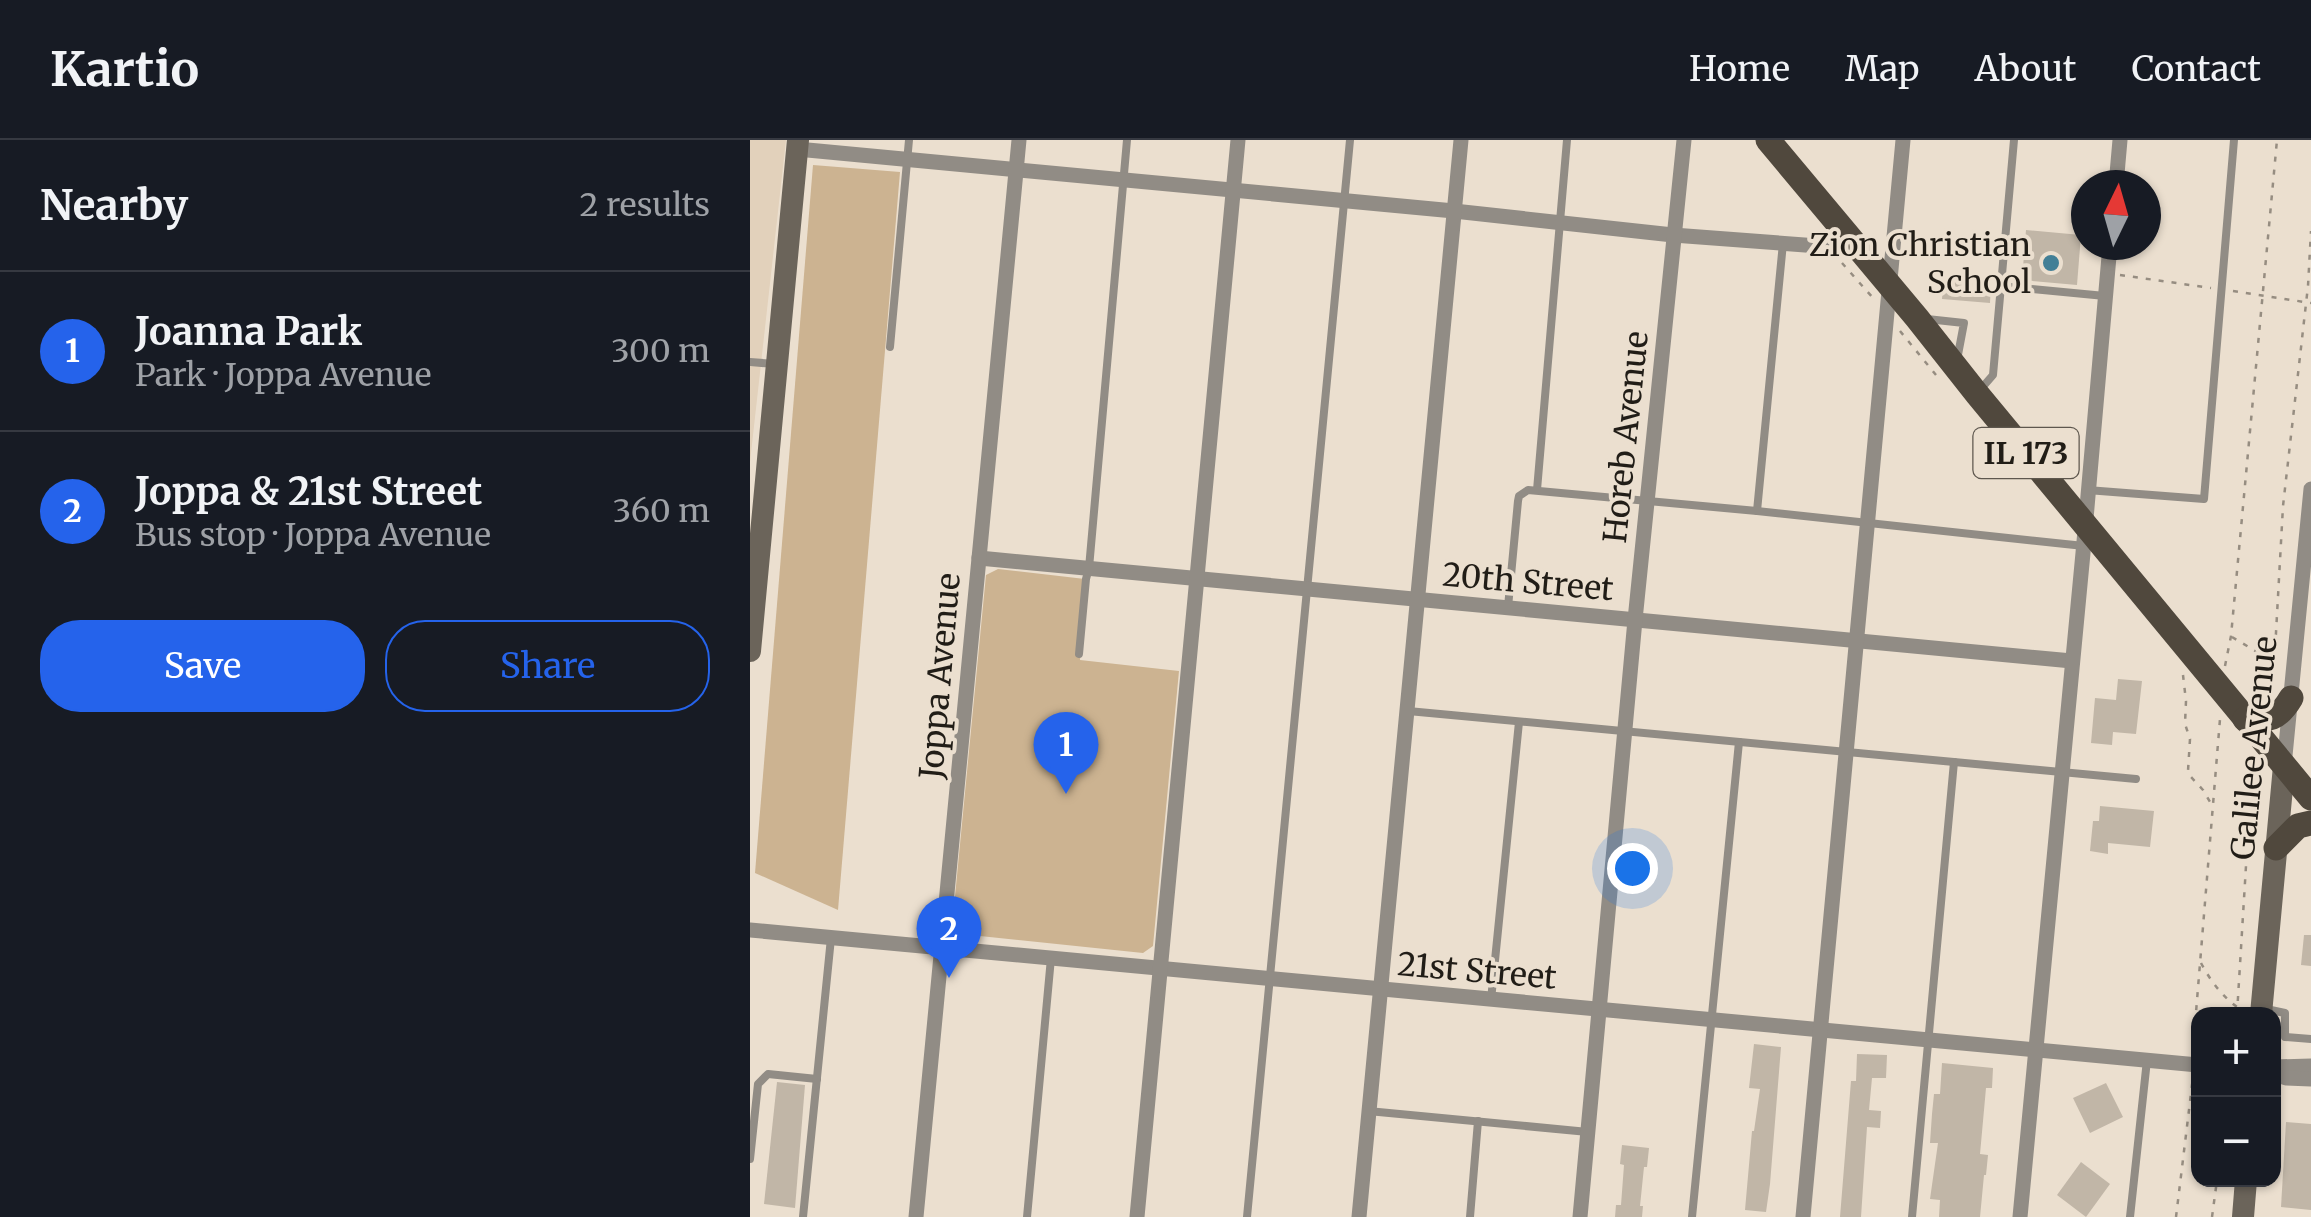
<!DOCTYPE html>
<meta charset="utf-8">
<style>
:root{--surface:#171b24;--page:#242831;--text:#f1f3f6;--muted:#9ea1a6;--line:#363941;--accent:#2563eb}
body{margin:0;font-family:Merriweather,serif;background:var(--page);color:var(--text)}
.controls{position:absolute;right:30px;bottom:30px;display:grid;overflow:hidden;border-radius:20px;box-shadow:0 2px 8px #0004}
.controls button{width:90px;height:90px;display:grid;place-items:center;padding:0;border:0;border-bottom:2px solid var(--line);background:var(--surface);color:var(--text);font:50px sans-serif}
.compass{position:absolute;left:1321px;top:30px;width:90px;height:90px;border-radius:50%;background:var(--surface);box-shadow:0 2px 8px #0004;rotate:5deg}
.you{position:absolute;left:882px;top:728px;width:35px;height:35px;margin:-25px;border:8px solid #fff;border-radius:50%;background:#1a73e8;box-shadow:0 0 0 15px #1a73e833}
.badge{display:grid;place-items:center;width:65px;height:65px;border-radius:50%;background:var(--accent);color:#fff;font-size:32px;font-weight:700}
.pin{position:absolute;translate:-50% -82px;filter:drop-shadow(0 2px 5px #0008)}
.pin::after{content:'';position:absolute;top:52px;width:35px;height:30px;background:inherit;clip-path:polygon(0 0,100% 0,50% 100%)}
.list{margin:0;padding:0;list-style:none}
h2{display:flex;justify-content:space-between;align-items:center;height:130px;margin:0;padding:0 40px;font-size:42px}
h2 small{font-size:32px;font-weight:400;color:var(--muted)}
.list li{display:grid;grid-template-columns:65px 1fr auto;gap:30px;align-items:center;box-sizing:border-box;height:160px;padding:0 40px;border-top:2px solid var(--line)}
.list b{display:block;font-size:38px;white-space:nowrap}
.list p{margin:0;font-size:32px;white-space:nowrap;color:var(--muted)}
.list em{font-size:32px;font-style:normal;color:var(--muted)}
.actions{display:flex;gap:20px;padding:30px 40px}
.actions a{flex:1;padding:22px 0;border:2px solid var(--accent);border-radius:40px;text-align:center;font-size:35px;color:var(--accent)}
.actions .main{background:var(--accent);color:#fff}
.map{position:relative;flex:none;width:1561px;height:1077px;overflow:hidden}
header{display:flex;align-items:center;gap:60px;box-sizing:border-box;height:140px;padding:0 50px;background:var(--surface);border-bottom:2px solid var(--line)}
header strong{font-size:48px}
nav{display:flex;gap:55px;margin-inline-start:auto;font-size:35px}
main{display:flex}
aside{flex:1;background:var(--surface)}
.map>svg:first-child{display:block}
</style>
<header>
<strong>Kartio</strong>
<nav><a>Home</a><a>Map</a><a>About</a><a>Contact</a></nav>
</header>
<main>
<aside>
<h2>Nearby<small>2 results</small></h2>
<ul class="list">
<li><span class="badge">1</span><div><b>Joanna Park</b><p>Park · Joppa Avenue</p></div><em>300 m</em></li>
<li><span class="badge">2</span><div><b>Joppa &amp; 21st Street</b><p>Bus stop · Joppa Avenue</p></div><em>360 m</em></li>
</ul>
<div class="actions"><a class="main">Save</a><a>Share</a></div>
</aside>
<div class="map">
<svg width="1561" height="1077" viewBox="0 0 1561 1077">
<rect width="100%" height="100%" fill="#ebdfcf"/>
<!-- built -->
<path fill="#e2d1bb" d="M 0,0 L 36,0 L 0,322 Z"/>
<!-- green -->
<g fill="#ccb391">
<path d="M 63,25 L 150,32 L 88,770 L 5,733 Z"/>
<path d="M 248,429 L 335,439 L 330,520 L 429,531 L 403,806 L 393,813 L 211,794 L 203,777 L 236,435 Z"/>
</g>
<!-- building -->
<g fill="#c1b6a7">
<path d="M 1276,90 L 1331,95 L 1327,145 L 1272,140 Z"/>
<path d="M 1194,137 L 1241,141 L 1240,163 L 1192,159 Z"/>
<path d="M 1368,539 L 1392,541 L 1386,594 L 1363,592 L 1362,605 L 1341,603 L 1345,558 L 1366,560 Z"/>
<path d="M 1350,666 L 1404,671 L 1400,707 L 1358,703 L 1358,714 L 1340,711 L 1343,681 L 1349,681 Z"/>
<path d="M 1554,795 L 1561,795 L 1561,826 L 1551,825 Z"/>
<path d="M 1004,904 L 1031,907 L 1020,1044 L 1016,1072 L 995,1070 L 1002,991 L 1004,991 L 1010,949 L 999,948 Z"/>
<path d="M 1107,914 L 1137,915 L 1136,938 L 1122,938 L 1119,970 L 1131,971 L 1130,988 L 1117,987 L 1111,1077 L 1090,1077 L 1101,941 L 1106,941 Z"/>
<path d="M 1192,923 L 1243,928 L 1242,948 L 1236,948 L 1230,1014 L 1238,1015 L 1236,1035 L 1234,1035 L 1230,1077 L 1189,1077 L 1190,1060 L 1180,1059 L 1188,1003 L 1180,1003 L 1182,974 L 1184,954 L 1190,954 Z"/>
<path d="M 27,942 L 55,945 L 45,1068 L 14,1064 Z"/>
<path d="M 1356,943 L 1373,977 L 1340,993 L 1323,958 Z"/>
<path d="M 1536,982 L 1561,984 L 1561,1070 L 1531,1067 Z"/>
<path d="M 872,1005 L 899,1008 L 897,1027 L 894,1027 L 890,1066 L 893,1066 L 892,1077 L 865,1077 L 866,1065 L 871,1065 L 874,1025 L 870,1024 Z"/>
<path d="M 1331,1022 L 1360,1044 L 1336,1077 L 1307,1055 Z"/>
</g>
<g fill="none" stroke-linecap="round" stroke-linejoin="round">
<!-- path -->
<g stroke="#968d81" stroke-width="2.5" stroke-dasharray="5 8" stroke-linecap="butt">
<path d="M 1092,123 L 1123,158"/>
<path d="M 1370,135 L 1461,148"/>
<path d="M 1483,151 L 1561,163"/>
<path d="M 1150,191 L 1186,235"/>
<path d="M 1482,497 L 1522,521"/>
<path d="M 1475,526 L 1481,496 L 1527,0"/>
<path d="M 1433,535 L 1436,561 L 1435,584 L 1440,599 L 1438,631 L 1441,637 L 1453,650 L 1463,667"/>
<path d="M 1523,547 L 1533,366 L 1558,146 L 1561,91"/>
<path d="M 1451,823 C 1460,840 1471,855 1487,867"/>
<path d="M 1487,874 L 1500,660 L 1501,647 L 1512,629"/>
<path d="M 1443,909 L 1470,579"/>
<path d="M 1426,1077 L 1443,937"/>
<path d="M 1462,1077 L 1467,1040"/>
</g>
<!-- lane -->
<g stroke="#918c85" stroke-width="8">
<path d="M 1251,146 L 1355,156"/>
<path d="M 1177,179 L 1214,183 L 1207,220"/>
<path d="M 140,207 L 159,0"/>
<path d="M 0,222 L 25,224"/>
<path d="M 1230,250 L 1243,235 L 1264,0"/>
<path d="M 787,350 L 817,0"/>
<path d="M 1337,350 L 1454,359 L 1484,0"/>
<path d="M 1007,371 L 1033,103"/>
<path d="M 758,467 L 768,361 L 769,356 L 778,350 L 1007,371 L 1334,406"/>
<path d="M 329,514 L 336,439 L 339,428 L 377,0"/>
<path d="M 658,571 L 1386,639"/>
<path d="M 741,860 L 769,582"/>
<path d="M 1516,869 L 1535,873 L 1535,897 L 1561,899"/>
<path d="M 618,971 L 838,992"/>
<path d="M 0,1019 L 8,944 L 18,934 L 67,939"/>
<path d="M 53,1077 L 81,798"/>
<path d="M 277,1077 L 301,818"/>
<path d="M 497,1077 L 600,0"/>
<path d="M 720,1077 L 728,981"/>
<path d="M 942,1077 L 989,602"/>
<path d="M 1162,1077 L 1204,622"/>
<path d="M 1380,1077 L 1397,920"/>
</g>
<!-- street -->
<g stroke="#918c85" stroke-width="15">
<path d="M 47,9 L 704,71 L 923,95 L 1108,109"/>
<path d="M 1366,45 L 1370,0"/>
<path d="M 229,418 L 1322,521"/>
<path d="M 1534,626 L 1561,349"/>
<path d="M 0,790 L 1448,925"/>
<path d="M 1524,927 L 1561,926"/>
<path d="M 1524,934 L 1536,938 L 1561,939"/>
<path d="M 166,1077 L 269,0"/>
<path d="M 387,1077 L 488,0"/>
<path d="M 609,1077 L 711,0"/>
<path d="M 830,1077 L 885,480 L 934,0"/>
<path d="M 1053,1077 L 1153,0"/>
<path d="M 1270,1077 L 1333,413 L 1360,105"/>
</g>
<!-- secondary -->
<g stroke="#6b645a" stroke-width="22">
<path d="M 0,511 L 48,0"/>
<path d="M 1511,874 L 1534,626"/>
<path d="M 1493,1077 L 1496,1040"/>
</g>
<!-- primary -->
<g stroke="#50483d" stroke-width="25">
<path d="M 1018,0 L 1167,178 L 1227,254 L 1561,658"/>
<path d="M 1495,579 C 1520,580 1528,580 1541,558"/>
<path d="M 1526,708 L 1548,686 L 1561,683"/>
</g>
</g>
<!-- markers -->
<circle fill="#427f96" stroke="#ebdfcf" stroke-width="4" cx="1301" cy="123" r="10"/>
<g text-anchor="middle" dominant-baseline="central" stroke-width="8" stroke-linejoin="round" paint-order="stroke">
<!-- shield labels -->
<rect fill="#ebdfcf" stroke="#5e574e" stroke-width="2.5" x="1223.5" y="288" width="105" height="50" rx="8"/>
<g font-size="30" font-weight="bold" fill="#211d17">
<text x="1276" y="313">IL 173</text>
</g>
<!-- poi labels -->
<g font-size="32" fill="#211d17" stroke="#ebdfcf" text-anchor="end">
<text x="1281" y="105">Zion Christian<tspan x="1281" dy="37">School</tspan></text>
</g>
<!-- street labels -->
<g font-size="32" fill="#211d17" stroke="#ebdfcf">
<text transform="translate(876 297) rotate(-84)">Horeb Avenue</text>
<text transform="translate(778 442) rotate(5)">20th Street</text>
<text transform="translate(190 536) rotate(-85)">Joppa Avenue</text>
<text transform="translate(1504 608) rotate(-84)">Galilee Avenue</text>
<text transform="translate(727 831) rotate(5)">21st Street</text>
</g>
</g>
</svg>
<div class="controls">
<button>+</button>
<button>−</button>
</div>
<svg class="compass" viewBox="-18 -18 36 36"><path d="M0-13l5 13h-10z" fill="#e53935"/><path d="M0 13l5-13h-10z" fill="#9ea1a6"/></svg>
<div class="you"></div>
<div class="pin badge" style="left:316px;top:654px">1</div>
<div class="pin badge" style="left:199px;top:838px">2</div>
</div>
</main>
